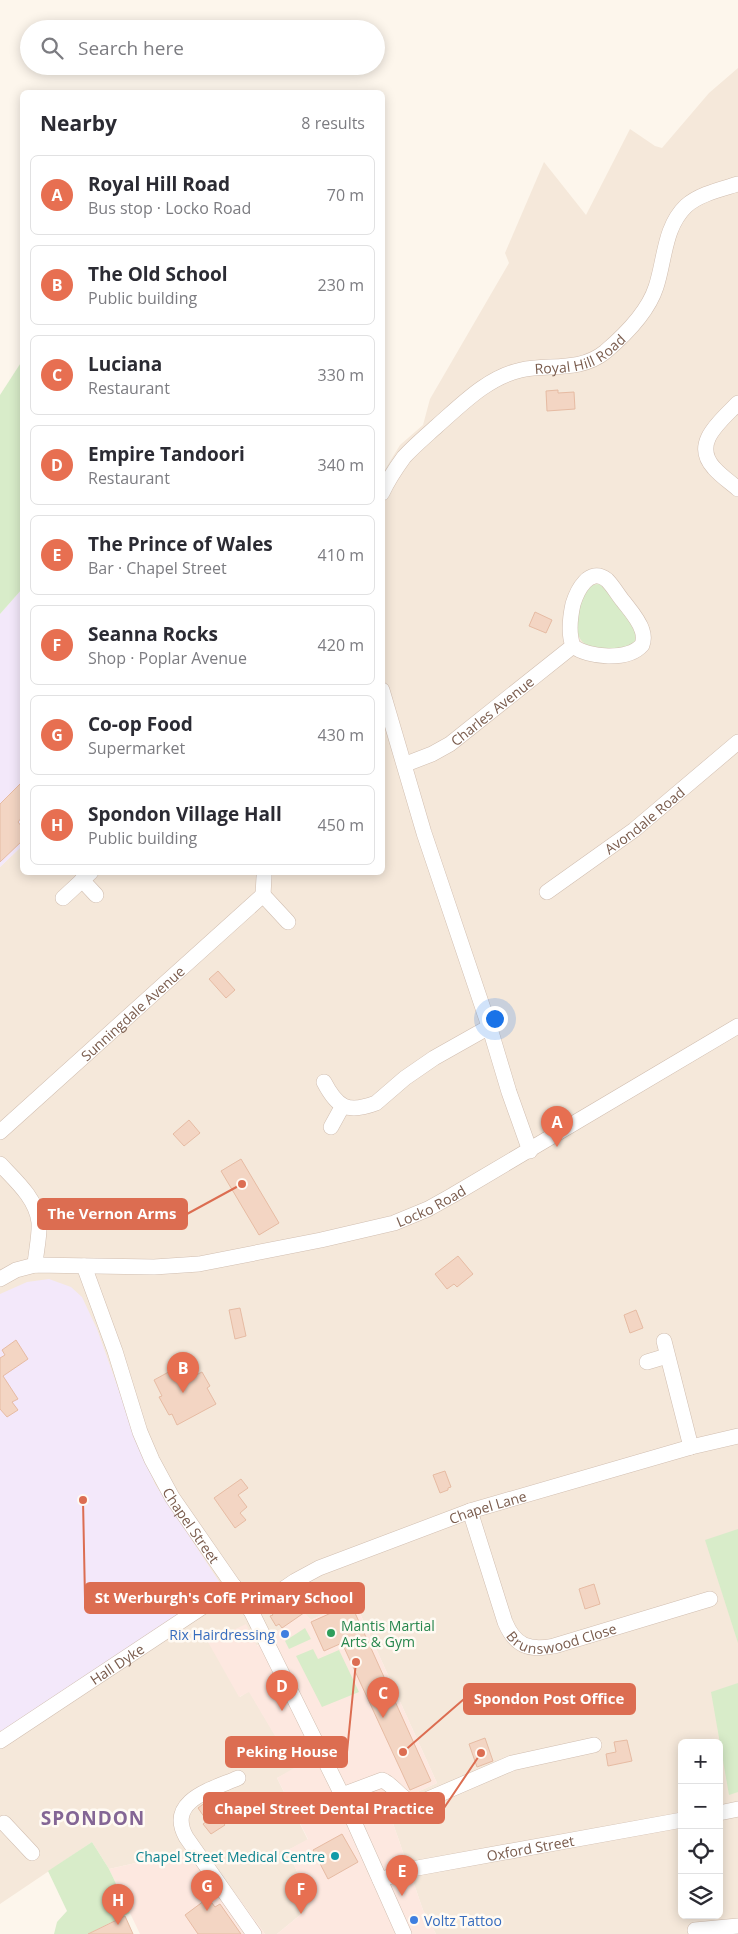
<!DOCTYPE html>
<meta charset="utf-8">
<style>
:root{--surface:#fff;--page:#f7f7f7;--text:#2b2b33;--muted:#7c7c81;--line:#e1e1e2;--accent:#e76f51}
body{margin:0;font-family:"Open Sans",sans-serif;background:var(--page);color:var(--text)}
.controls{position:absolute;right:15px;bottom:15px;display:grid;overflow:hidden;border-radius:8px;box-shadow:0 2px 12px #0003}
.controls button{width:45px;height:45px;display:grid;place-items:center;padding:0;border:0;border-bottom:1px solid var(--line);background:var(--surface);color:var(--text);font:25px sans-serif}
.you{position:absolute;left:494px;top:1018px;width:18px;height:18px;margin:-12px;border:4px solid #fff;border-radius:50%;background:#1a73e8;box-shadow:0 0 0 8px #1a73e833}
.badge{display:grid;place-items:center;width:32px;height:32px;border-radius:50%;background:var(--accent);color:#fff;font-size:16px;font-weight:700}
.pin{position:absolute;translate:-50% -41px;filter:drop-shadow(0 1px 2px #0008)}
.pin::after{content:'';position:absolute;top:26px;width:18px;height:15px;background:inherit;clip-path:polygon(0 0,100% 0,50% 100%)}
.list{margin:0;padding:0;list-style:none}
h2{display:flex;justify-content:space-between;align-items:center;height:65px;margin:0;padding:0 20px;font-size:21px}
h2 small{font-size:16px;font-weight:400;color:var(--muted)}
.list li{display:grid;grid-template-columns:32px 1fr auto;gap:15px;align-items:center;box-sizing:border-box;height:80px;margin:0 10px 10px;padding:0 10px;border:1px solid var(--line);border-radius:8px}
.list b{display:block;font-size:19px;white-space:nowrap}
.list p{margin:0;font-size:16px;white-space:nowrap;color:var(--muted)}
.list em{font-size:16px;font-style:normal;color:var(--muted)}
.icon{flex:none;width:28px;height:28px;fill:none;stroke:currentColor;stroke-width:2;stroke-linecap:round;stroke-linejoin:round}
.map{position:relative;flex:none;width:738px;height:1934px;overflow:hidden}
.search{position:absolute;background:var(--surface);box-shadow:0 2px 12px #0003;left:20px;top:20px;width:365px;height:55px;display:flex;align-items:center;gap:12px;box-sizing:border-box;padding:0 18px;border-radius:28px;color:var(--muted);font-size:19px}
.panel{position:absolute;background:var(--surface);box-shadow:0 2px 12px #0003;left:20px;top:90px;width:365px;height:785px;border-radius:8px}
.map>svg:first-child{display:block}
</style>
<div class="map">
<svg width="738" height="1934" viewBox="0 0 738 1934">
<rect width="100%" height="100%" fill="#fdf6ec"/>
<!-- residential -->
<path fill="#f5e8da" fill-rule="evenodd" d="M 738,68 L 738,1934 L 436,1934 L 423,1910 L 387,1806 L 437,1783 L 354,1600 L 311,1620 L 304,1613 L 256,1646 L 240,1697 L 249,1691 L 295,1769 L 277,1778 L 308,1840 L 288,1850 L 311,1906 L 277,1934 L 265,1934 L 202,1848 L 109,1869 L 92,1842 L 0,1904 L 0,867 L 22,846 L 22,872 L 382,872 L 383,473 L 400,445 L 423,425 L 430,399 L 509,263 L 505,253 L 544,162 L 586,215 L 630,129 L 655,146 L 662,148 L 709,93 ZM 682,1743 L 719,1743 L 719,1915 L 682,1915 Z"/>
<!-- commercial -->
<g fill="#fde8e0">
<path d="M 354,1600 L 437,1783 L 387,1806 L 423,1910 L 436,1934 L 277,1934 L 311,1906 L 288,1850 L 308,1839 L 277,1778 L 294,1768 L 249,1692 L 239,1697 L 208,1642 L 246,1624 L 257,1646 L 304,1612 L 311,1620 Z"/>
<path d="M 202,1848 L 265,1934 L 140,1934 L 109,1869 Z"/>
</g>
<!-- education -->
<g fill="#f3e8fa">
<path d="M 22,589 L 22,846 L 0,867 L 0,614 Z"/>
<path d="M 49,1279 L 71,1287 L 82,1297 L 97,1329 L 128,1416 L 155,1484 L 224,1589 L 2,1733 L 0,1730 L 0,1294 L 27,1282 Z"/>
</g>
<!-- green -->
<g fill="#d8ecc9">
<path d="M 22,361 L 22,589 L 0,614 L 0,395 Z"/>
<path d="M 599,584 L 606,588 L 638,632 L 634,646 C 607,650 570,656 578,615 C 581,600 580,595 592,585 Z"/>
<path d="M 738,1529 L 738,1643 L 705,1540 Z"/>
<path d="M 305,1628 L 311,1639 L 289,1649 L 285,1641 Z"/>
<path d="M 313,1649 L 318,1659 L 339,1650 L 359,1692 L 322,1707 L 296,1656 Z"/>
<path d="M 738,1683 L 738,1792 L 729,1795 L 711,1692 Z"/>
<path d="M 92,1842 L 109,1869 L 130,1913 L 88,1934 L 54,1934 L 57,1922 L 67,1911 L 48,1871 Z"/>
</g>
<!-- building -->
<g fill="#f3d5c3" stroke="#e6bba3">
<path d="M 558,390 L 558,393 L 574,392 L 575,409 L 547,411 L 546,391 Z"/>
<path d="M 535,612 L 552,620 L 546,633 L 529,626 Z"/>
<path d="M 22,782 L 22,817 L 18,822 L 22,827 L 22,841 L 0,862 L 0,804 Z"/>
<path d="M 218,971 L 235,990 L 226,998 L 209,979 Z"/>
<path d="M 189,1120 L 200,1133 L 184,1146 L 173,1134 Z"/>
<path d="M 241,1159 L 279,1223 L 259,1235 L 221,1171 Z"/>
<path d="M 458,1256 L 473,1274 L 457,1287 L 454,1284 L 447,1289 L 435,1274 Z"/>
<path d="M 240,1308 L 246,1336 L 235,1339 L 229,1310 Z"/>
<path d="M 636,1310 L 643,1328 L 630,1333 L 624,1315 Z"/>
<path d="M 16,1340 L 28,1359 L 3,1376 L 18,1399 L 12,1402 L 18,1410 L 7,1417 L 0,1409 L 0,1358 L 5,1355 L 2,1350 Z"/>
<path d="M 187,1362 L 194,1376 L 202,1372 L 210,1386 L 207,1388 L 216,1404 L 177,1425 L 172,1414 L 169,1415 L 159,1397 L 162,1396 L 154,1380 Z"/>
<path d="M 445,1471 L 451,1487 L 448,1488 L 448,1490 L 440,1493 L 433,1475 Z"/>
<path d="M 241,1479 L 248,1488 L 238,1495 L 247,1507 L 240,1513 L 246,1520 L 235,1528 L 214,1498 Z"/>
<path d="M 594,1584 L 600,1604 L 585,1609 L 579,1589 Z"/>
<path d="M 299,1590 L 311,1608 L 282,1628 L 279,1624 L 276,1626 L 270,1616 L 273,1615 L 269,1610 Z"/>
<path d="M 351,1604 L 431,1781 L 410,1790 L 342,1643 L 324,1651 L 311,1622 Z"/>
<path d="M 485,1738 L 493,1761 L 477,1767 L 469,1744 Z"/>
<path d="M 627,1740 L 632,1761 L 608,1766 L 606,1754 L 616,1752 L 614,1742 Z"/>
<path d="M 206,1802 L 225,1825 L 211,1834 L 203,1824 L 207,1821 L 198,1808 Z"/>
<path d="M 342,1834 L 358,1862 L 328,1879 L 313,1850 Z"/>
<path d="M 208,1898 L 215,1907 L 220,1904 L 241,1934 L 198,1934 L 185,1915 Z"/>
<path d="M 125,1916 L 133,1934 L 88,1934 Z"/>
</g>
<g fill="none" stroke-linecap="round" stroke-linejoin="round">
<defs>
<g id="minor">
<path d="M 738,403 C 721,421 691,443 714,468 C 721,476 730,482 738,489"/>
<path id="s1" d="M 382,493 C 388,480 396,468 404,457 C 414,446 426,436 437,426 C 462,404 488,377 521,370 C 550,364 580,372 605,352 C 625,335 648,312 656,287 C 665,260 664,227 686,206 C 699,194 722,189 738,184"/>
<path d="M 382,690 L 424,833 L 491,1032 L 509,1092 L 530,1151"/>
<path id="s2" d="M 406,764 L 432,754 L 450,744 L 573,646 C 568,633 570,618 573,604 C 577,591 589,566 607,580 C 613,586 618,595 623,601 C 630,610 639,620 642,630 C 644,636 644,640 642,645 C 628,661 588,658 573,646"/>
<path d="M 82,880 L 96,895"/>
<path id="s3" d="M 547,892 L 634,830 L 738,742"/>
<path d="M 263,895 L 264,877"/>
<path d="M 63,898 L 91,872"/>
<path d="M 324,1082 C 337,1107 347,1114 376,1103 L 405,1078 L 434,1058 L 489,1027"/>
<path d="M 331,1127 L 342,1107"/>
<path id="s4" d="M 0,1132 L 263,895 L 288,922"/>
<path d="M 0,1164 C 15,1180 36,1198 39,1222 C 40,1235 36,1251 35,1265"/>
<path id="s5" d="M 84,1266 L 115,1351 L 140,1432 L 152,1460 L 172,1497 L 251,1611 L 342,1795 L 404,1934"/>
<path id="s6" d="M 0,1279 L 16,1270 L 35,1265 L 154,1267 L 199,1264 L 321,1240 L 394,1223 L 428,1209 L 453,1195 L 738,1026"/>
<path d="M 664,1341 L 691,1447"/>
<path d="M 647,1362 L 667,1356"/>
<path id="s7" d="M 470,1511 L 505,1622 C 515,1646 529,1651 554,1646 L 710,1599"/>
<path id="s8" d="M 251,1611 L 295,1581 L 319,1568 L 470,1511 L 691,1447 L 738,1436"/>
<path id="s9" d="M 0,1741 L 234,1586"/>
<path d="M 238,1778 C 213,1789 166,1800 186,1837 L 254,1934"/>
<path d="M 342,1795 L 382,1780 C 395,1785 403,1804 419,1803 L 512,1763 L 594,1745"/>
<path d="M 719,1813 L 738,1809"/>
<path d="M 4,1823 L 32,1853"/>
<path id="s10" d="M 380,1880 L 412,1869 L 682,1820"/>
<path d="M 695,1930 L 738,1926"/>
</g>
</defs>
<!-- minor casing -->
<use href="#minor" stroke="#d1beb0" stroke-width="16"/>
<!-- minor -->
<use href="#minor" stroke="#fff" stroke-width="15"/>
</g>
<!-- markers -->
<circle fill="#2e9e5b" stroke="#fffaf3" stroke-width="2" cx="331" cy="1633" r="5"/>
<g fill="#3f7fe0" stroke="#fffaf3" stroke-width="2">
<circle cx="285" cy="1634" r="5"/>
<circle cx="414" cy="1920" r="5"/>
</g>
<circle fill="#0f9aa8" stroke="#fffaf3" stroke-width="2" cx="335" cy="1856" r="5"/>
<g text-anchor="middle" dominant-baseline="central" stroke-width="5" stroke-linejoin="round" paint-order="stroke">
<!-- street labels -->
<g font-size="14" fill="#7a5c4d" stroke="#fffaf3">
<text stroke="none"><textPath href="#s1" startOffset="252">Royal Hill Road</textPath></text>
<text stroke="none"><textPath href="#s2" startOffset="102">Charles Avenue</textPath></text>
<text stroke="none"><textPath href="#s3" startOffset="121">Avondale Road</textPath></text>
<text stroke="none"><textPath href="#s4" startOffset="178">Sunningdale Avenue</textPath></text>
<text stroke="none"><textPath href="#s6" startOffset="442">Locko Road</textPath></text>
<text stroke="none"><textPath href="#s8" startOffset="260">Chapel Lane</textPath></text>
<text stroke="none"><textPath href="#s5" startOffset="282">Chapel Street</textPath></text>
<text stroke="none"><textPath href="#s7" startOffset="185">Brunswood Close</textPath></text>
<text stroke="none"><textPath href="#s9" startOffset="140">Hall Dyke</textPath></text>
<text stroke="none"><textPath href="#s10" startOffset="154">Oxford Street</textPath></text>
</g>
<!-- leisure labels -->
<g font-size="14" fill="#27864d" stroke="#fffaf3" text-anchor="start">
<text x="341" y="1625">Mantis Martial<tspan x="341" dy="16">Arts &amp; Gym</tspan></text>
</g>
<!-- shop labels -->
<g font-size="14" fill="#366cbe" stroke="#fffaf3" text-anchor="end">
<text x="275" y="1634">Rix Hairdressing</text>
<text x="424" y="1920" text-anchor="start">Voltz Tattoo</text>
</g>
<!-- culture labels -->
<g font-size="14" fill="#0d838f" stroke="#fffaf3" text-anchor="end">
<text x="325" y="1856">Chapel Street Medical Centre</text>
</g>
<!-- district labels -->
<g font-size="19" font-weight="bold" letter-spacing="1" fill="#846695" stroke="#fffaf3">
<text x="93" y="1818">SPONDON</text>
</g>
</g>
<!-- callouts -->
<path fill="none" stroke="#dc6d51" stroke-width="2" d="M242 1184L187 1214M83 1500L85 1598M403 1752L464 1699M356 1662L347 1752M481 1753L444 1808"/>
<g fill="#dc6d51" stroke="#fffaf3" stroke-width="2">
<circle cx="242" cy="1184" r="5"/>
<circle cx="83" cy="1500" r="5"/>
<circle cx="403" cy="1752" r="5"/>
<circle cx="356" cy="1662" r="5"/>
<circle cx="481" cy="1753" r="5"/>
</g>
<g fill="#dc6d51" stroke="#dc6d51" stroke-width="2">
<rect x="38" y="1199" width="149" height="30" rx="5"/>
<rect x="85" y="1583" width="279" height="30" rx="5"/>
<rect x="464" y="1684" width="171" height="30" rx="5"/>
<rect x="226" y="1737" width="121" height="30" rx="5"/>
<rect x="204" y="1793" width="240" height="30" rx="5"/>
</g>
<g font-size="15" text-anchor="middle" font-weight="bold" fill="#fff">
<text x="112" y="1219">The Vernon Arms</text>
<text x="224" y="1603">St Werburgh's CofE Primary School</text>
<text x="549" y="1704">Spondon Post Office</text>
<text x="287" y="1757">Peking House</text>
<text x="324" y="1814">Chapel Street Dental Practice</text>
</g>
</svg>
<div class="controls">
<button>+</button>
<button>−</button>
<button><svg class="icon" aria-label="locate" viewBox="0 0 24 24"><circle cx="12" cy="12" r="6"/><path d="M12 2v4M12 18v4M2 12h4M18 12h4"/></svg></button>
<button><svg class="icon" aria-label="layers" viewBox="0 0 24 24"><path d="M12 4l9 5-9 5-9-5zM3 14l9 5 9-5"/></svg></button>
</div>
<div class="you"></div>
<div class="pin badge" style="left:557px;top:1147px">A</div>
<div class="pin badge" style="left:183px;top:1393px">B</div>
<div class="pin badge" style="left:383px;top:1718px">C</div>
<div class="pin badge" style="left:282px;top:1711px">D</div>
<div class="pin badge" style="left:402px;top:1896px">E</div>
<div class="pin badge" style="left:301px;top:1914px">F</div>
<div class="pin badge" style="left:207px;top:1911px">G</div>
<div class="pin badge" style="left:118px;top:1925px">H</div>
<div class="search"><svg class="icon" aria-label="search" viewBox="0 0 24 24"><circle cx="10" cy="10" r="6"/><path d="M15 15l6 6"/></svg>Search here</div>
<section class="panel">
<h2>Nearby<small>8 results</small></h2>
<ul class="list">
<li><span class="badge">A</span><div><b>Royal Hill Road</b><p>Bus stop · Locko Road</p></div><em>70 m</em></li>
<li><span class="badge">B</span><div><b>The Old School</b><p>Public building</p></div><em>230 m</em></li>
<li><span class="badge">C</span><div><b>Luciana</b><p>Restaurant</p></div><em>330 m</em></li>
<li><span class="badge">D</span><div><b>Empire Tandoori</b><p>Restaurant</p></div><em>340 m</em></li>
<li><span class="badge">E</span><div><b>The Prince of Wales</b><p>Bar · Chapel Street</p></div><em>410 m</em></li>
<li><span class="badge">F</span><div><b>Seanna Rocks</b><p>Shop · Poplar Avenue</p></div><em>420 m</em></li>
<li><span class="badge">G</span><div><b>Co-op Food</b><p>Supermarket</p></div><em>430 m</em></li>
<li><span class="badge">H</span><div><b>Spondon Village Hall</b><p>Public building</p></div><em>450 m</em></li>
</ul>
</section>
</div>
